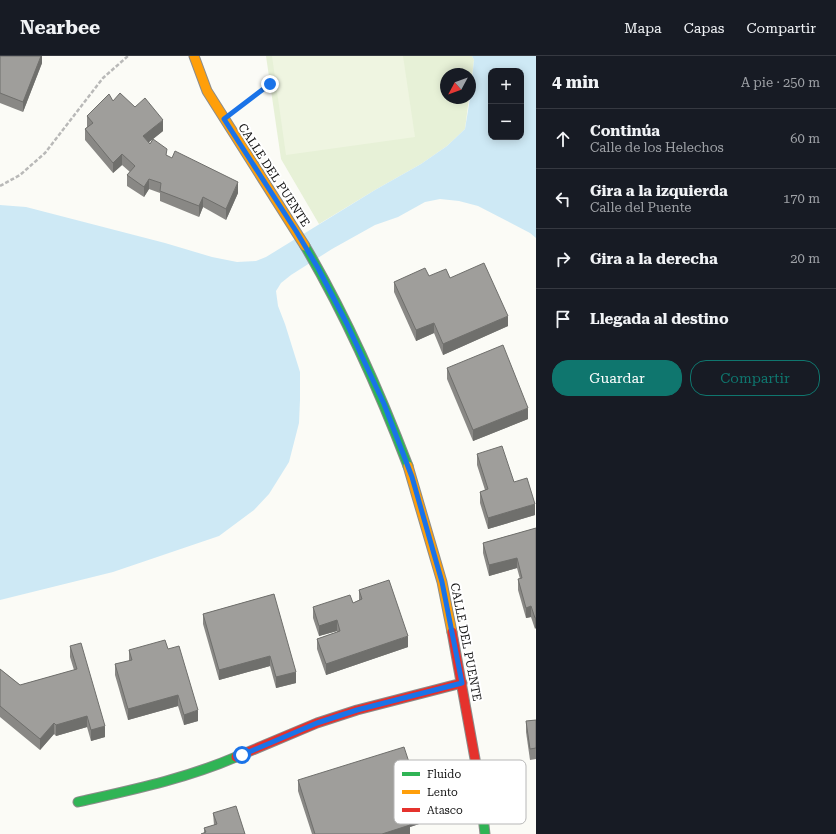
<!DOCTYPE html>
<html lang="es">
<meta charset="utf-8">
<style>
:root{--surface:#171b24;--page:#242831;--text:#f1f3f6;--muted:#9ea1a6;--line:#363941;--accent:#0f766e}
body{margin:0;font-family:"Roboto Serif",serif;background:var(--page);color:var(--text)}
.controls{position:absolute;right:12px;top:12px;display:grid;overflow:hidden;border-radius:8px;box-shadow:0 2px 10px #0003}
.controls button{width:36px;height:36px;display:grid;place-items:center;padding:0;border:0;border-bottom:1px solid var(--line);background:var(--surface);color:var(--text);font:20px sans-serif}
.compass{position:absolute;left:440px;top:12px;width:36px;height:36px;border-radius:50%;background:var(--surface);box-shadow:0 2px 10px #0003;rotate:229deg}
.stop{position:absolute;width:12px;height:12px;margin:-9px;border:3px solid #1a73e8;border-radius:50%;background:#fff}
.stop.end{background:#1a73e8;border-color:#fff;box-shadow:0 1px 4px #0008}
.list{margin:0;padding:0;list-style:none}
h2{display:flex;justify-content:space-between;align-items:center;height:52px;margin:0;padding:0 16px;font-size:17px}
h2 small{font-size:13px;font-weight:400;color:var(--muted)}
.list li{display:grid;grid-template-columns:26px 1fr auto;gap:12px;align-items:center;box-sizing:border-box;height:60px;padding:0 16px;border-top:1px solid var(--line)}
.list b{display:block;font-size:15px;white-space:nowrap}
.list p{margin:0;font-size:13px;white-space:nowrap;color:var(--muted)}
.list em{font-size:13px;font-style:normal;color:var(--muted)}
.actions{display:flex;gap:8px;padding:12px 16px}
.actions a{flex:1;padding:9px 0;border:1px solid var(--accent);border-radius:16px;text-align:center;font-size:14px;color:var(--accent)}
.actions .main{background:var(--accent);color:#fff}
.icon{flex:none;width:22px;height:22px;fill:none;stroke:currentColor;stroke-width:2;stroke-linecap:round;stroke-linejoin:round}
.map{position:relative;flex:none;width:536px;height:778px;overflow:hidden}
header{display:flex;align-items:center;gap:24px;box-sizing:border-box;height:56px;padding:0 20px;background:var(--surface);border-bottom:1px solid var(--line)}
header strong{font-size:19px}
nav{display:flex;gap:22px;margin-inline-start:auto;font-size:14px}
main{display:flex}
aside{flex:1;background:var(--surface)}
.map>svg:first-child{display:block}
</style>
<header>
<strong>Nearbee</strong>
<nav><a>Mapa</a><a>Capas</a><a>Compartir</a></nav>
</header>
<main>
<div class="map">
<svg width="536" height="778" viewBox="0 0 536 778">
<rect width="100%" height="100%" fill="#fbfbf6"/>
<!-- green -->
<path fill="#e7f1d7" d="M 266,0 L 472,0 L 474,4 L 470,39 L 470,18 L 446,18 L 446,42 L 469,42 L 465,73 L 447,90 L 421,108 L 375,134 L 319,168 L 281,103 Z"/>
<!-- pitch -->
<path fill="#eff5e1" d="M 272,0 L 403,0 L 415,81 L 286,99 Z"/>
<!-- water -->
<path fill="#cee9f5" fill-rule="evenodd" d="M 472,0 L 536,0 L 536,182 L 530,177 L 478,150 L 459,145 L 440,143 L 425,146 L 398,161 L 375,169 L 332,193 L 291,219 L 281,227 L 276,235 L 278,250 L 285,268 L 300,316 L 300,344 L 299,367 L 289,406 L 269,438 L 254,454 L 219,480 L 113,516 L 0,544 L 0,149 L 26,151 L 165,187 L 212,201 L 237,206 L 256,205 L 266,201 L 375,134 L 421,108 L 447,90 L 465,73 L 470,42 L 474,4 ZM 491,15 L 521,15 L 521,81 L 491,81 Z"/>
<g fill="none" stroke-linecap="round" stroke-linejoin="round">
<defs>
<g id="fast">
<path d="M 305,190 C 346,260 379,334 408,410"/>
<path d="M 479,725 L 485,778"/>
<path d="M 78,746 C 131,734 185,723 236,701"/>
</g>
<g id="slow">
<path d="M 194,0 L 207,35 L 305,190"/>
<path d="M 408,410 L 442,526 L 452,576"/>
</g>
<g id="jam">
<path d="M 452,576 L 479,725"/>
<path d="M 236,701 L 317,667 L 357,654 L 462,627"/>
</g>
</defs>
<!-- fast casing -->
<use href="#fast" stroke="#8c8c8a" stroke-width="11"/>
<!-- slow casing -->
<use href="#slow" stroke="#8c8c8a" stroke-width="11"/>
<!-- jam casing -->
<use href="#jam" stroke="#8c8c8a" stroke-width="11"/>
<!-- path -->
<g stroke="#b9b9b8" stroke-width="2.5" stroke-dasharray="4 2" stroke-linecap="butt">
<path d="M 242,49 L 270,28"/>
<path d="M 0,130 L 20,119 L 45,97 L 103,22 L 128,0"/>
</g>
<!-- fast -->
<use href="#fast" stroke="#30b455" stroke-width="9"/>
<!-- slow -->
<use href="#slow" stroke="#ff9f0a" stroke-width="9"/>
<!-- jam -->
<use href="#jam" stroke="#e5322d" stroke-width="9"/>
</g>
<!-- wall -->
<g fill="#898885" fill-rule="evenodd">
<path d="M 0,0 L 42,0 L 42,7 L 23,56 L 0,47 Z"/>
<path d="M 113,45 L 135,51 L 163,75 L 153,83 L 167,100 L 238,137 L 226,164 L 203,151 L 199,161 L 160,145 L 160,137 L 149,133 L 144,141 L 127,130 L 127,119 L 130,116 L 122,109 L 113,117 L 85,84 L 85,73 L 87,71 L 87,60 ZM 153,83 L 150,88 L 149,86 Z"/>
<path d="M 429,220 L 450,222 L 508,270 L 443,299 L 434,277 L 416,285 L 394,236 L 394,226 Z"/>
<path d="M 447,312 L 528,363 L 473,385 L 447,323 Z"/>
<path d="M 477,398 L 514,426 L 535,459 L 488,473 L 480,447 L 480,436 L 485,434 L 477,409 Z"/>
<path d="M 536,472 L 535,573 L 531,561 L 526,562 L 518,534 L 518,523 L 520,523 L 517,512 L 489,520 L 483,497 L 483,487 Z"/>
<path d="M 359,534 L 408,591 L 326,619 L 317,593 L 317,583 L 337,576 L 337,575 L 319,580 L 313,562 L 313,551 L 353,547 L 359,544 Z"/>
<path d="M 274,538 L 296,627 L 276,632 L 270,610 L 219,624 L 203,568 L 203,558 Z"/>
<path d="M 70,590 L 105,681 L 91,685 L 87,671 L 56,680 L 54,678 L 40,694 L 0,661 L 0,613 L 20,629 L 74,614 L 70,601 Z"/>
<path d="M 168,593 L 198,665 L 184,669 L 178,650 L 128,664 L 115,619 L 115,608 L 129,605 L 129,594 Z"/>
<path d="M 536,664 L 536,703 L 530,704 L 526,676 L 526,665 Z"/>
<path d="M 298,724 L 425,766 L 410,771 L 410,778 L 312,778 L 298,735 Z"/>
<path d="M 213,757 L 245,778 L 204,777 L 204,772 L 214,769 Z"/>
</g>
<!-- shaded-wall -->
<g fill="#6f6f6c">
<path d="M 41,0 L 42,0 L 42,7 L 23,56 L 23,46 Z"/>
<path d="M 163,64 L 163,75 L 143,91 L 143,80 Z"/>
<path d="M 122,98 L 122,109 L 113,117 L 113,107 Z"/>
<path d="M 149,123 L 149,133 L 144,141 L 144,131 Z"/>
<path d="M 238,126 L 238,137 L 226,164 L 226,153 Z"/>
<path d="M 203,141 L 203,151 L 199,161 L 199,150 Z"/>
<path d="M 508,260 L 508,270 L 443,299 L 443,288 Z"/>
<path d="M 434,267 L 434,277 L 416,285 L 416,274 Z"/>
<path d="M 528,352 L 528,363 L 473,385 L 473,374 Z"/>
<path d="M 535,448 L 535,459 L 488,473 L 488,462 Z"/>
<path d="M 517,502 L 517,512 L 489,520 L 489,509 Z"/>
<path d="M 531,550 L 531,561 L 526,562 L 526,552 Z"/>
<path d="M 535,562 L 536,562 L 536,572 L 535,573 Z"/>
<path d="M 337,564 L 337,575 L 319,580 L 319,570 Z"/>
<path d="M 408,580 L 408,591 L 326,619 L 326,608 Z"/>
<path d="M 270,600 L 270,610 L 219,624 L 219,614 Z"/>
<path d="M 296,616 L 296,627 L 276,632 L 276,621 Z"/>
<path d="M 178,639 L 178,650 L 128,664 L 128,653 Z"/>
<path d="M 198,654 L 198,665 L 184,669 L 184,659 Z"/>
<path d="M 87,660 L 87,671 L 56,680 L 56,669 Z"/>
<path d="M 54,667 L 54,678 L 40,694 L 40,683 Z"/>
<path d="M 105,670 L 105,681 L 91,685 L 91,674 Z"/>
<path d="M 425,755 L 425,766 L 410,771 L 410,778 L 382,778 L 407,761 Z"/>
</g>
<!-- building -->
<g fill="#9f9e9b" stroke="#6f6f6c">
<path d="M 0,0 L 41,0 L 23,46 L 0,37 Z"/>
<path d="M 120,37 L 135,51 L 145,42 L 163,64 L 143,80 L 150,88 L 153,83 L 167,93 L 166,99 L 172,102 L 175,95 L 238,126 L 226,153 L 203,141 L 199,150 L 160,135 L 161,127 L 149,123 L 144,131 L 127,119 L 135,110 L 122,98 L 113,107 L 85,73 L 93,67 L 87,60 L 109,38 L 113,45 Z"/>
<path d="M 484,207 L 508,260 L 443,288 L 434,267 L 416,274 L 394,226 L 425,212 L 429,220 L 446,213 L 450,222 Z"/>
<path d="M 503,289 L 528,352 L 473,374 L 447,312 Z"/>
<path d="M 502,390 L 514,426 L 527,422 L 535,448 L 488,462 L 480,436 L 488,433 L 477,398 Z"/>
<path d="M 536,472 L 536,562 L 535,562 L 531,550 L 526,552 L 518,523 L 522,522 L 517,502 L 489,509 L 483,487 Z"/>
<path d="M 389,524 L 408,580 L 326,608 L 317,583 L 340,575 L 337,564 L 319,570 L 313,551 L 350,539 L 353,547 L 362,543 L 359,534 Z"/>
<path d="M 274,538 L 296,616 L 276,621 L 270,600 L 219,614 L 203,558 Z"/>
<path d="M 165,584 L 168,593 L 179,590 L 198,654 L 184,659 L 178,639 L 128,653 L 115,608 L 132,604 L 129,594 Z"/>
<path d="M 81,587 L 105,670 L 91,674 L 87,660 L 56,669 L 54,667 L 40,683 L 0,650 L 0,613 L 20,629 L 77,613 L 70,590 Z"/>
<path d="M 536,664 L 536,692 L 530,693 L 526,665 Z"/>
<path d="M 404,691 L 425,755 L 407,761 L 410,769 L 382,778 L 315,778 L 298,724 Z"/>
<path d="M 236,750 L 245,778 L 201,778 L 206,776 L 204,772 L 217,768 L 213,757 Z"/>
</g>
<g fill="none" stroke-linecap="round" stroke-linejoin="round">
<!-- route -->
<path stroke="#1a73e8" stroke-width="5" d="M 242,699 L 317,667 L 357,654 L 462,627 L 442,526 L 412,421 L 384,348 L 347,268 L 318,212 L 296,175 L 224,63 L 270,28"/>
</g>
<g text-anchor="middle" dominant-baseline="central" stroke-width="4" stroke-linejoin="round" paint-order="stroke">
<!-- street labels -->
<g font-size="12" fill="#101010" stroke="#fff">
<text transform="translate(274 119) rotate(57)">CALLE DEL PUENTE</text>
<text transform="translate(466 586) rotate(79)">CALLE DEL PUENTE</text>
</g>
</g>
<!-- legend -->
<rect x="394" y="704" width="132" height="64" rx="6" fill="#fff" stroke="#b7b7b7" stroke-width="1"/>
<rect x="402" y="716" width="18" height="4" fill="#30b455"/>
<rect x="402" y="734" width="18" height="4" fill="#ff9f0a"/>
<rect x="402" y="752" width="18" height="4" fill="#e5322d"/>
<g font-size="11" fill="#101010">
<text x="427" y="722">Fluido</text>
<text x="427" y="740">Lento</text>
<text x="427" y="758">Atasco</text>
</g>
</svg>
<div class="controls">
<button>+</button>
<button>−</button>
</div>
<svg class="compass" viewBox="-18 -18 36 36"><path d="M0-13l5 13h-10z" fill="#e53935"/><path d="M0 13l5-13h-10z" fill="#9ea1a6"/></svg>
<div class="stop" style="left:242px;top:699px"></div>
<div class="stop end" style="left:270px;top:28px"></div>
</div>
<aside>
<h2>4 min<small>A pie · 250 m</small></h2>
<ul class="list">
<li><svg class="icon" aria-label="ahead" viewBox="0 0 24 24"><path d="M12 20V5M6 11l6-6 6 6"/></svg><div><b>Continúa</b><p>Calle de los Helechos</p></div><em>60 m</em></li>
<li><svg class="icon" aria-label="left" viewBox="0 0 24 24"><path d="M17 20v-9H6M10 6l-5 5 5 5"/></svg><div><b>Gira a la izquierda</b><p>Calle del Puente</p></div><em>170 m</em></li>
<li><svg class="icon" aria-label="right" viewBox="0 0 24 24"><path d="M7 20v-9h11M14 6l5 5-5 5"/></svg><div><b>Gira a la derecha</b></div><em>20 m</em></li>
<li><svg class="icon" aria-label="arrive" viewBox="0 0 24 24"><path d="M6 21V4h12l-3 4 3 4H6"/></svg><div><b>Llegada al destino</b></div></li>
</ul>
<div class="actions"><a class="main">Guardar</a><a>Compartir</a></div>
</aside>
</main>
